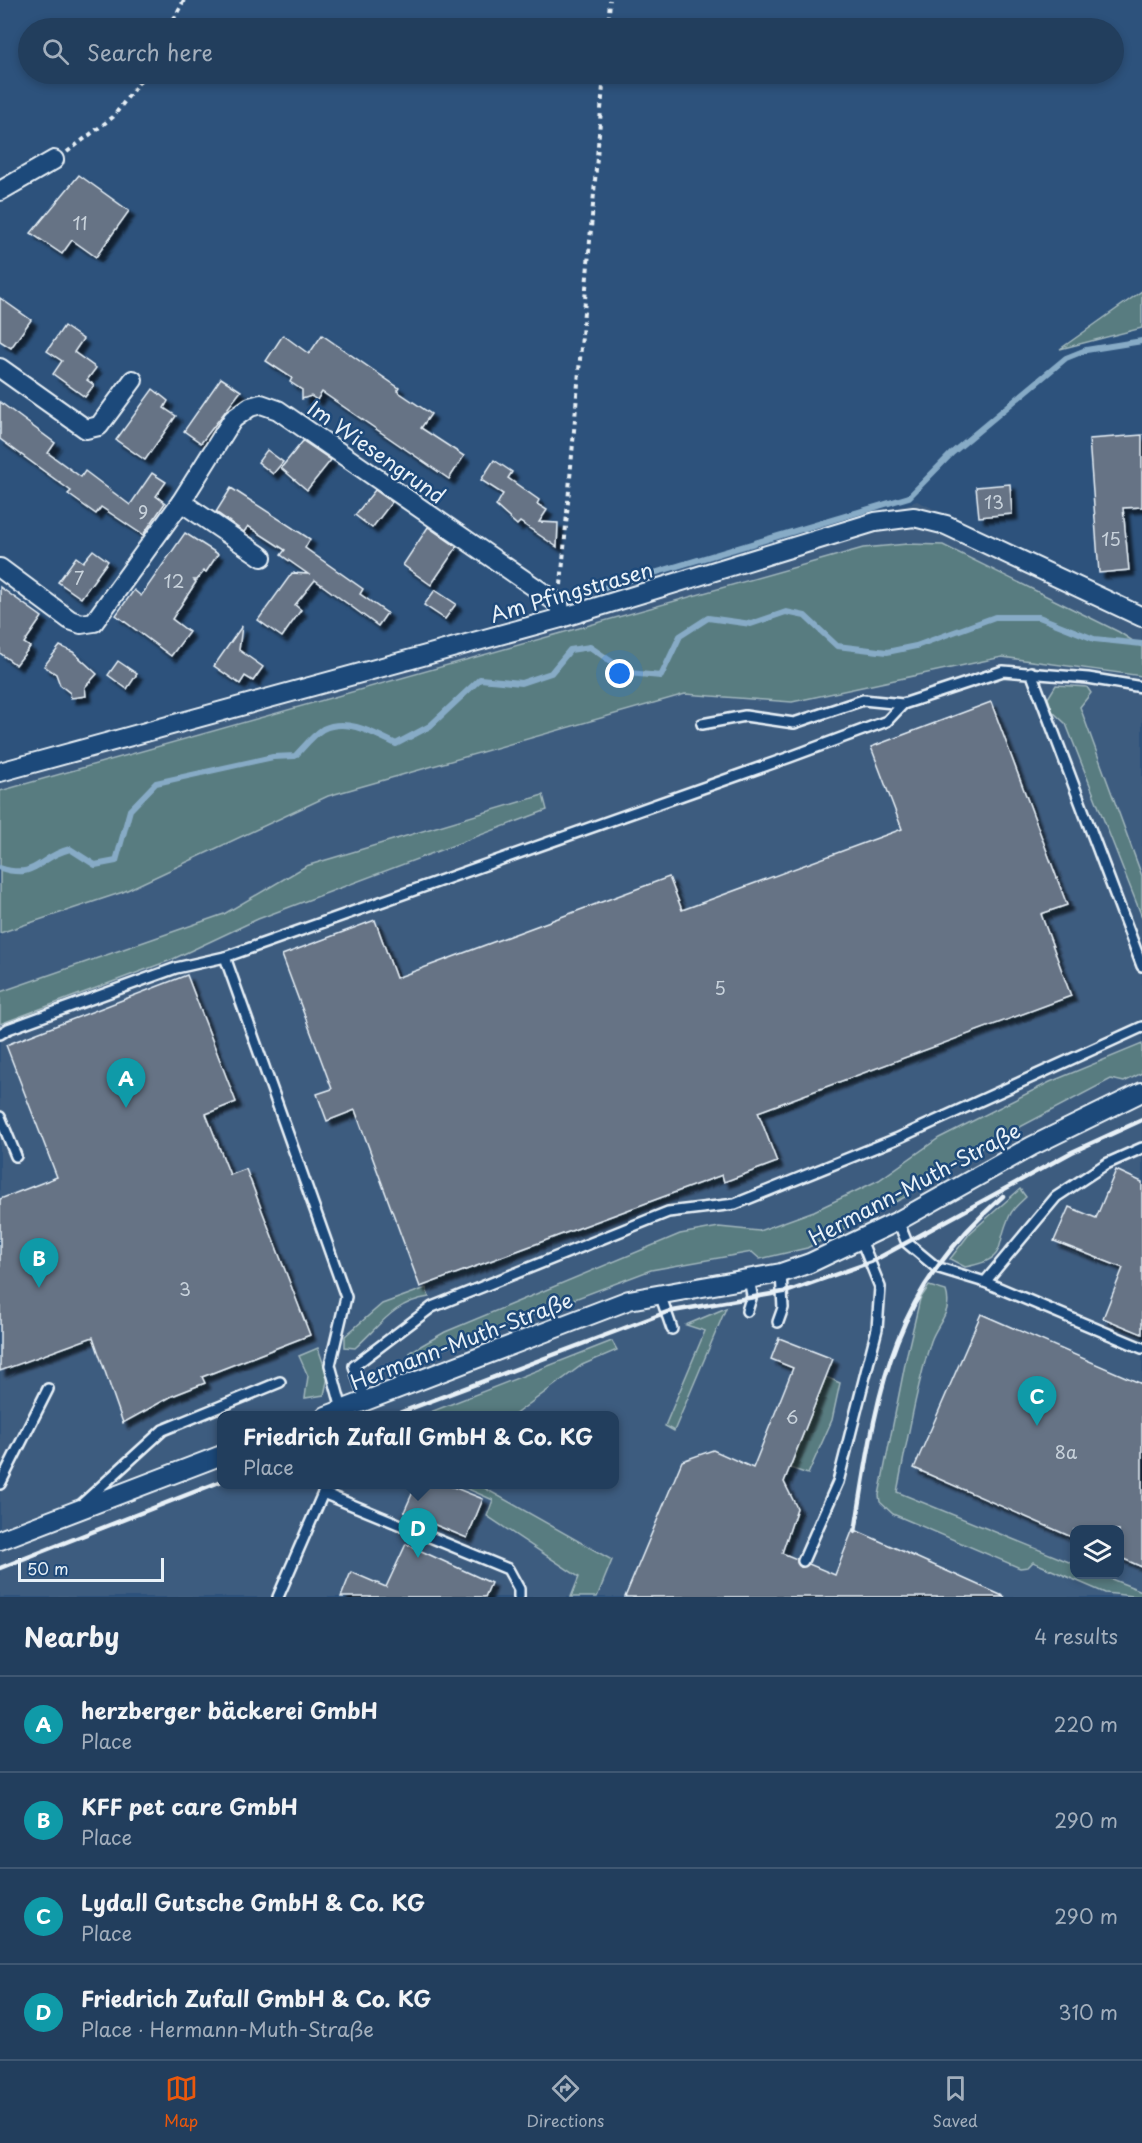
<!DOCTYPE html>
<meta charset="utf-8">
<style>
:root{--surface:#223e5d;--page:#2e4966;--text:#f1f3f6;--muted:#a2aebc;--line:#3f5772;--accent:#ea580c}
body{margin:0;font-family:"Playpen Sans",sans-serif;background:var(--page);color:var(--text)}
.controls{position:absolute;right:18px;bottom:18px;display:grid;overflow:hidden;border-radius:12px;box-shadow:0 3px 9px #0003}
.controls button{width:54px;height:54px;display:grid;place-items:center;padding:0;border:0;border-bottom:2px solid var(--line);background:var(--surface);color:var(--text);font:30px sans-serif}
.scale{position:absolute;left:18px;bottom:15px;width:146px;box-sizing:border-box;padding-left:6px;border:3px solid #e8f1f8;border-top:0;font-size:16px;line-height:21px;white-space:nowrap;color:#e8f1f8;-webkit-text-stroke:4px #1f4a7a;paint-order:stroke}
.you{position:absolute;left:620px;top:674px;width:21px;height:21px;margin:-15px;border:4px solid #fff;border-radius:50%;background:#1a73e8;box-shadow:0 0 0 9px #1a73e833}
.badge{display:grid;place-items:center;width:39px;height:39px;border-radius:50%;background:var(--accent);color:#fff;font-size:20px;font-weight:700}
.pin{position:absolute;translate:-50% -50px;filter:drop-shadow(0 2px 3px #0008)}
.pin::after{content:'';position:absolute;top:32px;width:21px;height:18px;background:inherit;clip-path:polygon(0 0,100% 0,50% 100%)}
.popup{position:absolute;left:217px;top:1411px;width:402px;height:78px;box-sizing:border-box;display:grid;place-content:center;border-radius:12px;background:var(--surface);filter:drop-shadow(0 2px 4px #0005);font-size:20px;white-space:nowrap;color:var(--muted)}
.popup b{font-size:22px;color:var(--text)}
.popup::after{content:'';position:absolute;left:50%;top:100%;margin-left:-12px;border:12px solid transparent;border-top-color:var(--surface)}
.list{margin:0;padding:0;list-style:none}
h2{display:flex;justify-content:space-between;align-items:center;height:78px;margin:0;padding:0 24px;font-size:26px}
h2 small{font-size:20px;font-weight:400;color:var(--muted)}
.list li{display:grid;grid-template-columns:39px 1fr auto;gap:18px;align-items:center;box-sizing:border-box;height:96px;padding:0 24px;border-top:2px solid var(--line)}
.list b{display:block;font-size:22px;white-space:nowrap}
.list p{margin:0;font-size:20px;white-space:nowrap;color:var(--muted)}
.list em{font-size:20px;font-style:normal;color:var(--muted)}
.icon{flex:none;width:33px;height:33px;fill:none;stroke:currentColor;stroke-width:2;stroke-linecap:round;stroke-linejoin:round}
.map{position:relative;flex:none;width:1142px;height:1597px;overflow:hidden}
.search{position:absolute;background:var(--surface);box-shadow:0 3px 9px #0003;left:18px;right:18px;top:18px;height:66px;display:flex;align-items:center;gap:15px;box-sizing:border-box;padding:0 21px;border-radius:33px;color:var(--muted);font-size:22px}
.sheet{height:462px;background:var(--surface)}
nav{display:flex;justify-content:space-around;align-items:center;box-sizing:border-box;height:84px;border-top:2px solid var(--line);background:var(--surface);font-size:16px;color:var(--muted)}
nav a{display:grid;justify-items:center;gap:3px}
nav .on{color:var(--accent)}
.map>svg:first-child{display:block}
</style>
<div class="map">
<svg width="1142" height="1597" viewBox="0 0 1142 1597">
<defs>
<filter id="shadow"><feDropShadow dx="5.5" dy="5.5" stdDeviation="1.5" flood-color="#0009"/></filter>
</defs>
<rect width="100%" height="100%" fill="#2d527c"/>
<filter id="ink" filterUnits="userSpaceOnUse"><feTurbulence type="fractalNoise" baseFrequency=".0167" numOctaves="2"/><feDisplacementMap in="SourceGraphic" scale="12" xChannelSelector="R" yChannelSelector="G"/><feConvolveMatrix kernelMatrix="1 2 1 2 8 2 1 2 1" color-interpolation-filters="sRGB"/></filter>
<g filter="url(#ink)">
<!-- built -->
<path fill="#3e5c7f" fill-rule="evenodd" d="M 917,501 L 1142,607 L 1142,1597 L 0,1597 L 0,780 L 564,627 ZM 222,1416 L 614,1416 L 614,1484 L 222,1484 ZM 1074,1530 L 1120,1530 L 1120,1574 L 1074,1574 Z"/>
<!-- green -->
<g fill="#587b80" stroke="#a0b6bc" stroke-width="1.5">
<path d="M 1142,291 L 1142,328 L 1060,349 Z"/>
<path d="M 907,544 L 943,545 L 1119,632 L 1142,647 L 1142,676 L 1002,657 L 792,702 L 685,694 L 328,796 L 123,892 L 0,933 L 0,791 L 863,548 Z"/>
<path d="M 1056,685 L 1087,687 L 1091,693 L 1080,707 L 1142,876 L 1142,917 L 1066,724 L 1052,711 L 1048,698 Z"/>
<path d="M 543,795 L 547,810 L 258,919 L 171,960 L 0,1024 L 0,992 L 224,914 L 306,866 Z"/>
<path d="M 1142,1044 L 1142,1073 L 1124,1082 L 1111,1079 L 912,1184 L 907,1196 L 807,1248 L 760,1259 L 752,1252 L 651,1270 L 409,1362 L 410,1352 L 445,1332 L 680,1234 L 719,1227 L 759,1231 L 814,1211 L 879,1180 L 939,1138 L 1050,1082 Z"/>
<path d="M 1020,1189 L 1026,1197 C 1021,1202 1013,1208 1010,1215 C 994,1247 1010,1259 965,1267 L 950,1259 L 970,1233 Z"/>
<path d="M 929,1286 L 946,1291 C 953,1312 938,1322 931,1341 C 916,1389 907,1442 897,1492 L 1074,1564 L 1074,1574 L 1101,1575 L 1142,1591 L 1142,1597 L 1105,1593 L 1033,1562 L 1028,1567 L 1020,1568 L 893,1514 L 880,1502 L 879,1495 L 907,1354 L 920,1299 Z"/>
<path d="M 426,1288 L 429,1297 C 393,1302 380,1326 355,1348 L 345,1347 L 345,1336 L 382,1304 Z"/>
<path d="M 726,1308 L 674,1431 L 665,1426 L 705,1331 L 686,1325 Z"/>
<path d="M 612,1341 L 617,1350 L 582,1365 L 514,1415 L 423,1415 Z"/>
<path d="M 318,1348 L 328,1377 L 324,1395 L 305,1398 L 308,1376 L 299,1356 Z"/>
<path d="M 826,1377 L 840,1383 L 832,1420 L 808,1474 L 790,1468 Z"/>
<path d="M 459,1485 L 479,1485 L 612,1560 L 597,1597 L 571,1597 L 579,1577 L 487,1516 L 493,1500 Z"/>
</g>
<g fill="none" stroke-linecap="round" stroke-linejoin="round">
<!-- stream -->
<g stroke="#87abc6" stroke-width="6">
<path d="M 587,593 L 909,497 L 952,453 L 1066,358 L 1086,350 L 1142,341"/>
<path d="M 0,868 C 38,880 37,857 70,849 L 95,865 L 116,861 L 130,810 L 156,783 L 273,757 L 295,756 C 303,748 313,735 323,729 C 347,717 375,734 396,744 L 430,726 L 480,679 L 521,683 L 551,673 L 570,650 L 590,647 L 628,673 L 661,676 L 680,636 L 708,618 L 751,624 L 786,612 L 805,616 L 837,646 L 887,652 L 916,646 L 995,617 L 1039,617 L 1094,639 L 1142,644"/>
</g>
</g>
<!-- building -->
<g fill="#667385" stroke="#e8f1f8" stroke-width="1.5" filter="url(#shadow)">
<path d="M 79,175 L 129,211 L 96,257 L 72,240 L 62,254 L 31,233 Z"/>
<path d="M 0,298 L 31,320 L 11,348 L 0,341 Z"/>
<path d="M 64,326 L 83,339 L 74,352 L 96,368 L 87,380 L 94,385 L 85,397 L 53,374 L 62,361 L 47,351 Z"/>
<path d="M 283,335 L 309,354 L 322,335 L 399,388 L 397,391 L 431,414 L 421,428 L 464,456 L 449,479 L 322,392 L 317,400 L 311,396 L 302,399 L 302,390 L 290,382 L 292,378 L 266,361 Z"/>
<path d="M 221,378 L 241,391 L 201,443 L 184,431 Z"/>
<path d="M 153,389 L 168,401 L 164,408 L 176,416 L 145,460 L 116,440 Z"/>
<path d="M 0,402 L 55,443 L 48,453 L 81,477 L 85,471 L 130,505 L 152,473 L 166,482 L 156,496 L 165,503 L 143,535 L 101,507 L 96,514 L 68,494 L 71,491 L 0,439 Z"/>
<path d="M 1142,435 L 1142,507 L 1123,508 L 1129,570 L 1099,573 L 1089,439 Z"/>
<path d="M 303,441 L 331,460 L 307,490 L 281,468 Z"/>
<path d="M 267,450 L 283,462 L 273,474 L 258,462 Z"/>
<path d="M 494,460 L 512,472 L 508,478 L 539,500 L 537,504 L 547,510 L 539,522 L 558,523 L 557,547 L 520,522 L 517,525 L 496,506 L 503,494 L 481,480 Z"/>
<path d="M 1010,484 L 1012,514 L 979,517 L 976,487 Z"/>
<path d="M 231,488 L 310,539 L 305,548 L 363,589 L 360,594 L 387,613 L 378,626 L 315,580 L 295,605 L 301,610 L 282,637 L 258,620 L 292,573 L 308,574 L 281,555 L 285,550 L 248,526 L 244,532 L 216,512 Z"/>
<path d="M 375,490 L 392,502 L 372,528 L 355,515 Z"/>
<path d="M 428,527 L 457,547 L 431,585 L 403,565 Z"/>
<path d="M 185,533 L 218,554 L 206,572 L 204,571 L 197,580 L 194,580 L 196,582 L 172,619 L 189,632 L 171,656 L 116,615 L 134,590 L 141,596 Z"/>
<path d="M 93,550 L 108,561 L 81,598 L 58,582 L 76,557 L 83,562 Z"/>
<path d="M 0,587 L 42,617 L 24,643 L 30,647 L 16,665 L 0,653 Z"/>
<path d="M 435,590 L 456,604 L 445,619 L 424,605 Z"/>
<path d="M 242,626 L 239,650 L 263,667 L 253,681 L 245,676 L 240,684 L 214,666 Z"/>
<path d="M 60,646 L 73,652 L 97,674 L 85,687 L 86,696 L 71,698 L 70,693 L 60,685 L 56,674 L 44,666 Z"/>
<path d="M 118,661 L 137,674 L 127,689 L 108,675 Z"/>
<path d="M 991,702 L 1067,905 L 1041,914 L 1071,996 L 758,1112 L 777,1162 L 724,1182 L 722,1175 L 420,1287 L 355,1110 L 327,1121 L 317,1094 L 332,1089 L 282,955 L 375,920 L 396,978 L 669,877 L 682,910 L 902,829 L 871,747 Z"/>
<path d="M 187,975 L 236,1102 L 206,1114 L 230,1175 L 246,1169 L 310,1335 L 202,1377 L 205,1383 L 172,1396 L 123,1423 L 93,1337 L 0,1371 L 0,1199 L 57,1177 L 6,1045 Z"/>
<path d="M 1116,1170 L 1142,1182 L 1142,1334 L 1103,1318 L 1123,1268 L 1054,1241 L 1069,1207 L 1096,1218 Z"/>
<path d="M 981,1314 L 1142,1384 L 1142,1567 L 1119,1557 L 1119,1530 L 1074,1530 L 1074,1538 L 914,1468 Z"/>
<path d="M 779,1338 L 833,1359 L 784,1482 L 797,1508 L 782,1553 L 797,1559 L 801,1567 L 809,1564 L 835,1575 L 853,1529 L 1005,1597 L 625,1597 L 682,1461 L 713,1450 L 753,1468 L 793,1368 L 771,1359 Z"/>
<path d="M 416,1485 L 448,1485 L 483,1499 L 467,1538 L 404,1512 Z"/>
<path d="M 406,1544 L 491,1583 L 485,1597 L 341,1597 L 351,1572 L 386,1587 Z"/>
</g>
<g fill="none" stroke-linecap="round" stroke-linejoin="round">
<defs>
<g id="service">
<path d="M 1031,672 L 1142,966"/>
<path d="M 702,724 L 745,716 L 794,723 L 863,700 L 903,704 L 1003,671 L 1088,678 L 1142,687"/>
<path d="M 225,957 L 346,1297 L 330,1365 L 342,1409"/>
<path d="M 0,1034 L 8,1029 L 176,968 L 225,957 L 790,757 L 887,721 L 903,704"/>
<path d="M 0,1117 L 16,1156"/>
<path d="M 898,1221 L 907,1243 L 936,1267 L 985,1282 L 1142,1348"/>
<path d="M 985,1282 L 1056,1197 L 1106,1164 L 1142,1148"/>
<path d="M 660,1294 L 672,1329"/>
<path d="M 747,1311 L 752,1295 L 749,1278"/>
<path d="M 778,1322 L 783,1308 L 781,1273"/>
<path d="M 365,1400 L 354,1366 L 432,1307 L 668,1212 L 735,1204 L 896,1139 L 1142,1027"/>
<path d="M 0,1484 L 48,1389"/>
<path d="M 323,1493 L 508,1569 L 519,1589 L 519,1597"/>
<path d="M 83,1503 L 163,1430 L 280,1382"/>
<path d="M 803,1561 L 838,1482 L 877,1329 L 880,1287 L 861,1240"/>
<path d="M 278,1597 L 327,1484"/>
</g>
<g id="minor">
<path d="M 0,191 L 54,160"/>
<path d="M 0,368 L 86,429 L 99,426 L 133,380"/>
<path d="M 181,502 L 262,557"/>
<path d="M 0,568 L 70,620 L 81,624 L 94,622 L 181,502 L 233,419 L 250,407 L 261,404 L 278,410 L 559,604 L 561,618"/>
<path d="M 0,772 L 561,618 L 875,522 L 914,517 L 946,525 L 1142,617"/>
<path d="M 326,1416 L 629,1300 L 781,1273 L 810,1263 L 898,1221 L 1032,1146 L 1142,1092"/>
<path d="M 0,1540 L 222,1455"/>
</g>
</defs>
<!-- service casing -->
<use href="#service" stroke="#e8f1f8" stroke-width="14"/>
<!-- minor casing -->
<use href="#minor" stroke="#e8f1f8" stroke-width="22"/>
<!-- path -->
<g stroke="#e8f1f8" stroke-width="4" stroke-dasharray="4.5 4.5" stroke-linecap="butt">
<path d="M 169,28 L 184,0"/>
<path d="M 608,28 L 610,0"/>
<path d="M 67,152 L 113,117 L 145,74"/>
<path d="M 561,585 L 604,74"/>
</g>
<!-- service -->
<use href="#service" stroke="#1f4a7a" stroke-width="9"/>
<!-- minor -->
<use href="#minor" stroke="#1f4a7a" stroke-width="18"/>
<!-- rail -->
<g stroke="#e8f1f8" stroke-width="4.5">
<path d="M 391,1416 L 667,1312 L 789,1291 L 871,1262 L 1072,1152 L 1142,1120"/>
<path d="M 855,1532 C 878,1389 888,1297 1003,1196"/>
<path d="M 0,1568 L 222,1481"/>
</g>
</g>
</g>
<g text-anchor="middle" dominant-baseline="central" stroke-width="5" stroke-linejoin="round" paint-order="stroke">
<!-- number labels -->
<g font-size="18" fill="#c8d2db">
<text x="80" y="222">11</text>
<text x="994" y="501">13</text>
<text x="143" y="511">9</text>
<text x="1111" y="538">15</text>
<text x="79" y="577">7</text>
<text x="174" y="580">12</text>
<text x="720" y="987">5</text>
<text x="185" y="1288">3</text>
<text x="792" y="1416">6</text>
<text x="1066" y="1451">8a</text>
</g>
<!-- street labels -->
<g font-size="21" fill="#e8f1f8" stroke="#1f4a7a">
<text transform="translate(377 451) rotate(35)">Im Wiesengrund</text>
<text transform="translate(571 591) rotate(-16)">Am Pfingstrasen</text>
<text transform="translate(914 1183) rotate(-28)">Hermann-Muth-Straße</text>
<text transform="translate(461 1340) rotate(-21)">Hermann-Muth-Straße</text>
</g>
</g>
</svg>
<div class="controls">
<button><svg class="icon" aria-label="layers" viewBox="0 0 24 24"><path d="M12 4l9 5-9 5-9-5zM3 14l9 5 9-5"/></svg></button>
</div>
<div class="scale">50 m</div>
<div class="you"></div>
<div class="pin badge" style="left:126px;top:1108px;background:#0f9aa8">A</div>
<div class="pin badge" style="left:39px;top:1288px;background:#0f9aa8">B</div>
<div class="pin badge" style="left:1037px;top:1426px;background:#0f9aa8">C</div>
<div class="pin badge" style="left:418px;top:1558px;background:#0f9aa8">D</div>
<div class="popup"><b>Friedrich Zufall GmbH &amp; Co. KG</b>Place</div>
<div class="search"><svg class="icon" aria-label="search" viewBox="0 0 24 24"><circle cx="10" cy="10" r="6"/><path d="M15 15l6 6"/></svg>Search here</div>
</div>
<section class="sheet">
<h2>Nearby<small>4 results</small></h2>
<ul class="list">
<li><span class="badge" style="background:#0f9aa8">A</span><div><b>herzberger bäckerei GmbH</b><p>Place</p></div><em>220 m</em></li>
<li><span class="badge" style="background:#0f9aa8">B</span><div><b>KFF pet care GmbH</b><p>Place</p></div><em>290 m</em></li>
<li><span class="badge" style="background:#0f9aa8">C</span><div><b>Lydall Gutsche GmbH &amp; Co. KG</b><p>Place</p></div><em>290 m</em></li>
<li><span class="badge" style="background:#0f9aa8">D</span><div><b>Friedrich Zufall GmbH &amp; Co. KG</b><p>Place · Hermann-Muth-Straße</p></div><em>310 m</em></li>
</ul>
</section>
<nav>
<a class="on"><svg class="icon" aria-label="map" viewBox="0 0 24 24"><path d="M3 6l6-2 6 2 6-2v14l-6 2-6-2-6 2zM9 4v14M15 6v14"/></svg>Map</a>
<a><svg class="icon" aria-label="directions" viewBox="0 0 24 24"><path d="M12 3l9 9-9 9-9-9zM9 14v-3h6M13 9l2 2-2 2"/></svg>Directions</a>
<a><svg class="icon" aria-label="saved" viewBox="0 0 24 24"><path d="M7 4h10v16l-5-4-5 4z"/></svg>Saved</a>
</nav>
